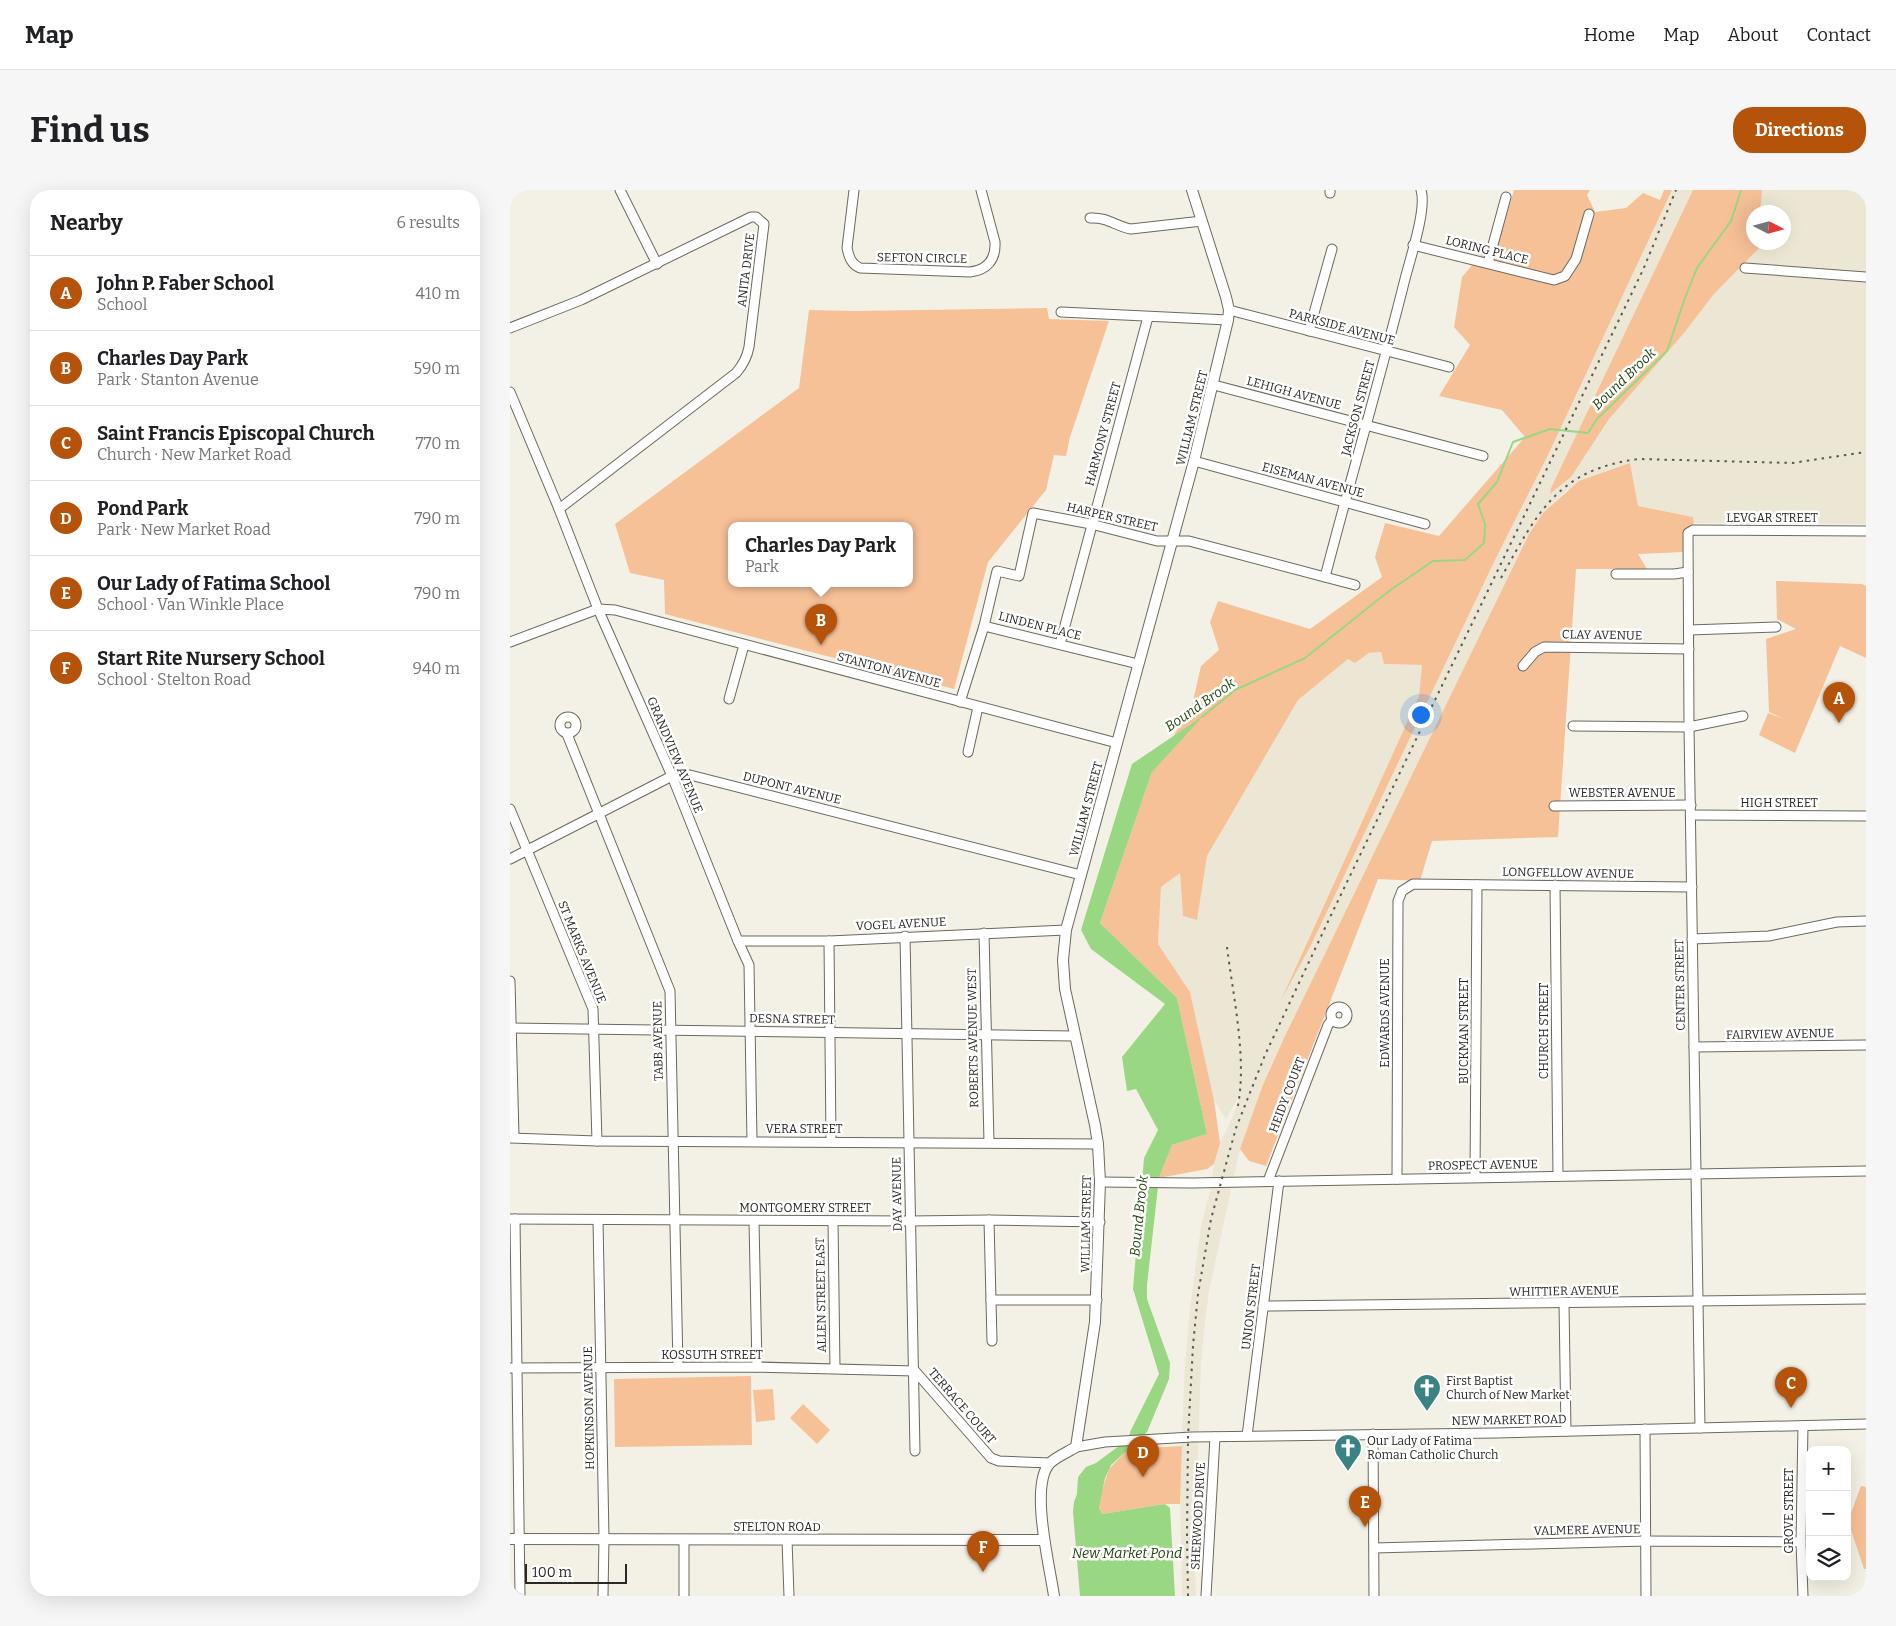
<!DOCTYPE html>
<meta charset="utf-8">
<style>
:root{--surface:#fff;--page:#f6f6f6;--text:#202124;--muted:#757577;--line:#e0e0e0;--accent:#b45309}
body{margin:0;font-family:Bitter,serif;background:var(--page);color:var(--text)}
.controls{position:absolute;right:15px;bottom:15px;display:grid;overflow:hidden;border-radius:10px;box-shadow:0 5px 20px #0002}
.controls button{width:45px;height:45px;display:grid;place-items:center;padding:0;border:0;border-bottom:1px solid var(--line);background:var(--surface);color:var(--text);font:25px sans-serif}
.compass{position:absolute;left:1236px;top:15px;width:45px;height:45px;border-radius:50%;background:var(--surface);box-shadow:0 5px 20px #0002;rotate:96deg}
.scale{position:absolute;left:15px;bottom:12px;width:102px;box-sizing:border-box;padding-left:5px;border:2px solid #2a2925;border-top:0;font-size:14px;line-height:18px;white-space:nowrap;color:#2a2925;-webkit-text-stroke:4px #fff;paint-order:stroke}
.you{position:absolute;left:910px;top:524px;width:18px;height:18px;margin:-12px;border:4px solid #fff;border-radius:50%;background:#1a73e8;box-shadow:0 0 0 8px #1a73e833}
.badge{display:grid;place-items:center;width:32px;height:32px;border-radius:50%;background:var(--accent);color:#fff;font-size:16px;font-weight:700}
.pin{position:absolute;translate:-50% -41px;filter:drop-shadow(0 1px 2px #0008)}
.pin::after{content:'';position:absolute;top:26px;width:18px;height:15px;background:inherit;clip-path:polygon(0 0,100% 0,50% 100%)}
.popup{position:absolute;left:218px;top:332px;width:185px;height:65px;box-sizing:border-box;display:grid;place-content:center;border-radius:10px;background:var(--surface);filter:drop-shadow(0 1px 4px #0005);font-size:16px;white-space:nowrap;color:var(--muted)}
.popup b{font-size:19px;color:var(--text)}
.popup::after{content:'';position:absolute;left:50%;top:100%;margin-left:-10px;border:10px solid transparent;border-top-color:var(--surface)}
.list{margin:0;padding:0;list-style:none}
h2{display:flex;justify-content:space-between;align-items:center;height:65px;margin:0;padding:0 20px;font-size:21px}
h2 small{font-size:16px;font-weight:400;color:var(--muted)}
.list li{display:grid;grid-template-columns:32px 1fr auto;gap:15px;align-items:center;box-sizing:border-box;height:75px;padding:0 20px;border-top:1px solid var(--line)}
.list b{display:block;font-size:19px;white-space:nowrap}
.list p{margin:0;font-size:16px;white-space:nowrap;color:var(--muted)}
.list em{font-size:16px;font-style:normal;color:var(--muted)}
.icon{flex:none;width:28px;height:28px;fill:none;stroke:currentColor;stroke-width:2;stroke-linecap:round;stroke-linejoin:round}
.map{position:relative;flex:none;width:1356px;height:1406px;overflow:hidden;border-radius:20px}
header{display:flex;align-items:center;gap:30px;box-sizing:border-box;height:70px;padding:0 25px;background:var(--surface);border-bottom:1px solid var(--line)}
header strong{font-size:24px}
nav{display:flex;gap:28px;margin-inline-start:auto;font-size:18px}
.intro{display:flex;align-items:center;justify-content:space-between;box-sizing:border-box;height:120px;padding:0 30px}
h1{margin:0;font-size:35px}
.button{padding:12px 22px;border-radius:20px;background:var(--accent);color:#fff;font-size:18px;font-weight:700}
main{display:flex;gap:30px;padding:0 30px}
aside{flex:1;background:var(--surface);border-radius:20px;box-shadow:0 5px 20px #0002}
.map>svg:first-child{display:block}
</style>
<header>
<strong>Map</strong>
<nav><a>Home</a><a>Map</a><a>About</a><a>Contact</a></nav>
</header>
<div class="intro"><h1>Find us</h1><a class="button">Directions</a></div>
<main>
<aside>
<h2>Nearby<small>6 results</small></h2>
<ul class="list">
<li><span class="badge">A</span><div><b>John P. Faber School</b><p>School</p></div><em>410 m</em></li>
<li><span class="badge">B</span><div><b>Charles Day Park</b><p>Park · Stanton Avenue</p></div><em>590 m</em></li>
<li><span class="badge">C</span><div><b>Saint Francis Episcopal Church</b><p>Church · New Market Road</p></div><em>770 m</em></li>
<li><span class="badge">D</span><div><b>Pond Park</b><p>Park · New Market Road</p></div><em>790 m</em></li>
<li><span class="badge">E</span><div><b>Our Lady of Fatima School</b><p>School · Van Winkle Place</p></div><em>790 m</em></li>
<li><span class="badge">F</span><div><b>Start Rite Nursery School</b><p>School · Stelton Road</p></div><em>940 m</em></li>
</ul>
</aside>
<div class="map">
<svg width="1356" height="1406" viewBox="0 0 1356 1406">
<rect width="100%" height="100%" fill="#f3f1e5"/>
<!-- built -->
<path fill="#ebe7d4" d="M 1162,0 L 1183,0 L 1041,298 L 1041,304 L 1060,288 L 1099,229 L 1174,143 L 1204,104 L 1248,58 L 1249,53 L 1274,52 L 1274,22 L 1250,22 L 1252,0 L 1356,0 L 1356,334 L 1184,333 L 1183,327 L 1128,316 L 1120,273 L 1057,300 L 1033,323 L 1019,344 L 774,848 L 752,897 L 730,959 L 699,1101 L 694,1140 L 691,1173 L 688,1263 L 685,1372 L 686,1406 L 672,1406 L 670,1295 L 675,1173 L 680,1118 L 691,1037 L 701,997 L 704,974 L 710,953 L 722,928 L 732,901 L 716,929 L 704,910 L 680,802 L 648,754 L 651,697 L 670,682 L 673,726 L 687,730 L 697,666 L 788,510 L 838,469 L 845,473 L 859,463 L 871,462 L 874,474 L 912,475 L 909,506 L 775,800 L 895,558 L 985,370 L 1039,263 Z"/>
<!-- green -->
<g fill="#f7c198" fill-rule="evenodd">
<path d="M 1004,0 L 1080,0 L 1077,5 L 1085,22 L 1116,18 L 1133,3 L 1150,10 L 1154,0 L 1162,0 L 1039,263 L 985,370 L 801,755 L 771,810 L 909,506 L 912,475 L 874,474 L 871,462 L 859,463 L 845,473 L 838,469 L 788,510 L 697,666 L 687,730 L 673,726 L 670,683 L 651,697 L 648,754 L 680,802 L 704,910 L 710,953 L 704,974 L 697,979 L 649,988 L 662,955 L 697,944 L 667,808 L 590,733 L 642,582 L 682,515 L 691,476 L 709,460 L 700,432 L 708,411 L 800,439 L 872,387 L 865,367 L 875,333 L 929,346 L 1015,247 L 992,220 L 929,206 L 960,155 L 944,137 L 952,87 L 992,40 Z"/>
<path d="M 1183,0 L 1252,0 L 1250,22 L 1244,22 L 1244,52 L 1249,53 L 1249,58 L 1204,104 L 1174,143 L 1099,229 L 1061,287 L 1040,304 L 1041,298 Z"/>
<path d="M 537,118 L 539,129 L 599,131 L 560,247 L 556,266 L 544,265 L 536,300 L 478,372 L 444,499 L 155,424 L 154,390 L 120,383 L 105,334 L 289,198 L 299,120 L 345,121 ZM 222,336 L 400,336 L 400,394 L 222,394 Z"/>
<path d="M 1120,273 L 1128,316 L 1183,327 L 1184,333 L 1176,345 L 1174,362 L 1128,364 L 1137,379 L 1066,379 L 1048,647 L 922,651 L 910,691 L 868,689 L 756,976 L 739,971 L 730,959 L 752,897 L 774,848 L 1019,344 L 1033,323 L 1069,291 Z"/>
<path d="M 1266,391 L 1352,394 L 1356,396 L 1356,468 L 1330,456 L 1285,563 L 1249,545 L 1258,523 L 1274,529 L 1259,522 L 1256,449 L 1286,439 L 1267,429 Z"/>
<path d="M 241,1186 L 242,1255 L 105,1257 L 104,1189 Z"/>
<path d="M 263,1199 L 265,1230 L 246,1232 L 243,1200 Z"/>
<path d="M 293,1214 L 320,1240 L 307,1254 L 280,1228 Z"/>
<path d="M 672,1256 L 670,1314 L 655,1314 L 592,1324 L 588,1313 L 599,1279 L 618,1259 Z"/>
<path d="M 1351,1296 L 1356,1297 L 1356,1379 L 1354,1379 L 1338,1331 Z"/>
</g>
<!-- water -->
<path fill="#9ad782" d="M 693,526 L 642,582 L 590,733 L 667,808 L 697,944 L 662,955 L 649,988 L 637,1095 L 637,1109 L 660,1173 L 659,1189 L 637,1242 L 601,1275 L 595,1288 L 589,1317 L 592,1324 L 655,1314 L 660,1318 L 665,1406 L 570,1406 L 563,1322 L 564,1312 L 567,1304 L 568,1287 L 576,1277 L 586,1273 L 617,1250 L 621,1240 L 649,1184 L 623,1099 L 634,968 L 648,940 L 626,899 L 617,901 L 612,867 L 655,814 L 581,759 L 571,740 L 622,574 Z"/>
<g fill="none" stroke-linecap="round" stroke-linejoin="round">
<!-- stream -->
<path stroke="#9ad782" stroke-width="2" d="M 692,527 L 725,500 L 795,468 L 879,401 L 923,371 L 955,370 L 974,353 L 975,334 L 968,314 L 987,292 L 1003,252 L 1040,239 L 1078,243 L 1087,229 L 1157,161 L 1175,108 L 1187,78 L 1221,31 L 1231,0"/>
<defs>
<g id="minor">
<path d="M 110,0 L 147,74"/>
<path d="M 344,0 L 337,58 C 339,67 341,74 350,78 L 460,82 C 477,80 486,70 485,52 L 471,0"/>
<path d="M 820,0 L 820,3"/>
<path d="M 580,28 C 598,27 605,36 621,39 L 692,31"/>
<path d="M 903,55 L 1044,90 L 1055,86 L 1066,69 L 1079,24"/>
<path d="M 978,73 L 996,7"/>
<path d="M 1235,78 L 1356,87"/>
<path d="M 719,120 L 939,177"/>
<path d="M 551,122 L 718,130"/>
<path d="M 0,138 L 71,110 L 241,27 L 246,27 L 254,34 L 239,157 C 237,168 233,175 226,183 L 49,319"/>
<path d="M 799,141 L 822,59"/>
<path d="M 704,195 L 973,266"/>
<path d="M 0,202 L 49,319 L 88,419 L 162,586 L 228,751 L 239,775 L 242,951"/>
<path d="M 684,271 L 915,334"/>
<path d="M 1106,384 L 1164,384 L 1178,382"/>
<path d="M 815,387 C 841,287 870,189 895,89 C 900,69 917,19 911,0"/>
<path d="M 474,436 L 628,474"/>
<path d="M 1179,440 L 1266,437"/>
<path d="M 0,452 L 88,419 L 105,420 L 607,553"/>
<path d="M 550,454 L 638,127"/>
<path d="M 1013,476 L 1025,462 L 1034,457 L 1179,459"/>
<path d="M 219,509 L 234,455"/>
<path d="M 450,512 L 474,436 L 487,381 L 509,386 L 523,323 L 581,334 L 647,351 L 679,351 L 845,395"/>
<circle cx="58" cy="535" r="8"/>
<path d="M 1063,536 L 1179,537 L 1233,526"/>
<path d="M 57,544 L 160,801 L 168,1177"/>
<path d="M 458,562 L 468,517"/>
<path d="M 1044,616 L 1181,615"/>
<path d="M 0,619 L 83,819 L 87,951"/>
<path d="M 1181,625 L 1356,626"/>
<path d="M 0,669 L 162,586 L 180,585 L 571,685"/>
<path d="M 1045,695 L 1048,986"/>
<path d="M 474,743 L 479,952"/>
<path d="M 395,746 L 405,1261"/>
<path d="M 1182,749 L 1259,746 L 1327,732 L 1356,731"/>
<path d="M 228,751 L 319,751 L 556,740"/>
<path d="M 319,751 L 321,951"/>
<path d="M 0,791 L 4,947"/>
<circle cx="829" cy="825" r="8"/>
<path d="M 0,838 L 564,846"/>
<path d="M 1184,857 L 1356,855"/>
<path d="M 0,948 L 87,951 L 588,954"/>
<path d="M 965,987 L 967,695"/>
<path d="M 887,989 L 888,711 L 892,701 L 903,694 L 1182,697"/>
<path d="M 758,991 L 818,835 L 822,830"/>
<path d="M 590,992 L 682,993 L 1356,981"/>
<path d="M 0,1029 L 400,1031 L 479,1030 L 590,1032"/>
<path d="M 5,1029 L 10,1406"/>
<path d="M 88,1030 L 94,1348 L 93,1406"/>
<path d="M 479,1030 L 482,1151"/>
<path d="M 244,1031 L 247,1177"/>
<path d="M 323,1031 L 325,1178"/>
<path d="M 481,1110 L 587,1110"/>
<path d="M 1054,1113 L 1056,1241"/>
<path d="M 753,1116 L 1356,1109"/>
<path d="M 0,1178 L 247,1177 L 405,1181 L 481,1268 L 489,1271 L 540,1273"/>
<path d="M 1293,1236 L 1291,1352 L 1293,1406"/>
<path d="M 1190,1238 L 1179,537 L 1178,343 L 1183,340 L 1356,341"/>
<path d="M 1135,1239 L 1136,1406"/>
<path d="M 863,1244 L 864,1406"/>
<path d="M 737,1246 L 769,991"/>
<path d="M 566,1257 L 595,1252 L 682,1247 L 987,1243 L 1356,1234"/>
<path d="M 174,1350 L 174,1406"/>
<path d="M 277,1350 L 279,1406"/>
<path d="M 864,1358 L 1136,1351 L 1291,1352"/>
<path d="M 696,1406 L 705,1247"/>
</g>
<g id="major">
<path d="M 0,1349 L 534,1350"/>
<path d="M 544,1406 C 540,1377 519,1295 540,1273 C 546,1267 558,1262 566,1257 L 585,1132 L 590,992 L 588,954 L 585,935 L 555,799 L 553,770 L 556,740 L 684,271 L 718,130 L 719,120 L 716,107 L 682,0"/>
</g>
</defs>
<!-- minor casing -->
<use href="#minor" stroke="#6b695f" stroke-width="11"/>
<!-- major casing -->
<use href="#major" stroke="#6b695f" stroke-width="12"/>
<!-- minor -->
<use href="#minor" stroke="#fff" stroke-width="9"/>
<!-- major -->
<use href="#major" stroke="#fff" stroke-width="10"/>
<!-- rail -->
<g stroke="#595852" stroke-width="2" stroke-dasharray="2.5 5" stroke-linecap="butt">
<path d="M 991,388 C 1027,323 1048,279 1129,269 L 1282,273 L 1356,262"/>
<path d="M 717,757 C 723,806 738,872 727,920"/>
<path d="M 678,1406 L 677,1347 L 678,1247 L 683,1156 L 688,1104 L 701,1029 L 726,938 L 755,865 L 823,721 L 1133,80 L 1166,0"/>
</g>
</g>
<!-- icons -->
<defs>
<symbol id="church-pin" viewBox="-11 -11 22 30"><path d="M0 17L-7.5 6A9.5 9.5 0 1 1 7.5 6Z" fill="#3a8283" stroke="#fff"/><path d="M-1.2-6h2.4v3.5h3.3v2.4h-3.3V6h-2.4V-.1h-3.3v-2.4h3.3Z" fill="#fff"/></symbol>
</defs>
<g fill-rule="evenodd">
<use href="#church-pin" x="901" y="1182" width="32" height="43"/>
<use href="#church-pin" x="822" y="1242" width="32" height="43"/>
</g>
<g text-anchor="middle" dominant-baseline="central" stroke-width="5" stroke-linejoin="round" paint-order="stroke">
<!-- street labels -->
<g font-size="12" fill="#2a2925" stroke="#fff">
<text transform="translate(977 60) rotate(14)">LORING PLACE</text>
<text transform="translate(412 68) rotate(1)">SEFTON CIRCLE</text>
<text transform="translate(236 80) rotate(-83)">ANITA DRIVE</text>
<text transform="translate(832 137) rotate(15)">PARKSIDE AVENUE</text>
<text transform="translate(784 203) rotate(15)">LEHIGH AVENUE</text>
<text transform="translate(848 218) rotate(-75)">JACKSON STREET</text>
<text transform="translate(682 228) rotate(-76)">WILLIAM STREET</text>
<text transform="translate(593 244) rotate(-75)">HARMONY STREET</text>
<text transform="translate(803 290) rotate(15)">EISEMAN AVENUE</text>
<text transform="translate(602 327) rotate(13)">HARPER STREET</text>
<text x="1262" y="328">LEVGAR STREET</text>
<text transform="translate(530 436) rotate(14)">LINDEN PLACE</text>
<text transform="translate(1092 445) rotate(1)">CLAY AVENUE</text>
<text transform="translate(379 480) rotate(15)">STANTON AVENUE</text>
<text transform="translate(165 565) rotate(67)">GRANDVIEW AVENUE</text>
<text transform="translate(282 598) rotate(14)">DUPONT AVENUE</text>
<text x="1112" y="603">WEBSTER AVENUE</text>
<text x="1269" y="613">HIGH STREET</text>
<text transform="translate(576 619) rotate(-75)">WILLIAM STREET</text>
<text transform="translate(1058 683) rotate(1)">LONGFELLOW AVENUE</text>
<text transform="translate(391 734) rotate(-3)">VOGEL AVENUE</text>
<text transform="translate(72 762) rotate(68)">ST MARKS AVENUE</text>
<text transform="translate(1170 795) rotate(-91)">CENTER STREET</text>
<text transform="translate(875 823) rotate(-90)">EDWARDS AVENUE</text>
<text transform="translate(282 829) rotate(1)">DESNA STREET</text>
<text transform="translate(954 841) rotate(-90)">BUCKMAN STREET</text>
<text transform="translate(1034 841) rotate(-90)">CHURCH STREET</text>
<text transform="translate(1270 844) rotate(-1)">FAIRVIEW AVENUE</text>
<text transform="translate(463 848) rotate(-91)">ROBERTS AVENUE WEST</text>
<text transform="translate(148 851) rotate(-91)">TABB AVENUE</text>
<text transform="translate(777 905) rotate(-69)">HEIDY COURT</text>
<text x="294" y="939">VERA STREET</text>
<text transform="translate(973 975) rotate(-1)">PROSPECT AVENUE</text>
<text transform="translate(387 1004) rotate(-91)">DAY AVENUE</text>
<text x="295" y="1018">MONTGOMERY STREET</text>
<text transform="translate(576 1034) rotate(-89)">WILLIAM STREET</text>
<text transform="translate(1054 1101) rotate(-1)">WHITTIER AVENUE</text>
<text transform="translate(311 1105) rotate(-91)">ALLEN STREET EAST</text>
<text transform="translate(741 1117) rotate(-83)">UNION STREET</text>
<text x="202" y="1165">KOSSUTH STREET</text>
<text transform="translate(452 1216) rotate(49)">TERRACE COURT</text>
<text transform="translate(79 1218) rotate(-91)">HOPKINSON AVENUE</text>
<text transform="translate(999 1230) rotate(-1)">NEW MARKET ROAD</text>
<text transform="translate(1279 1321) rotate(-90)">GROVE STREET</text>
<text transform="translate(688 1326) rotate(-87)">SHERWOOD DRIVE</text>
<text x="267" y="1337">STELTON ROAD</text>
<text transform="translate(1077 1340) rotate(-1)">VALMERE AVENUE</text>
</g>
<!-- poi labels -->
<g font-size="12" fill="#2a2925" stroke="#fff" text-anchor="start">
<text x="936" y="1191">First Baptist<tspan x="936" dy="14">Church of New Market</tspan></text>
<text x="857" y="1251">Our Lady of Fatima<tspan x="857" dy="14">Roman Catholic Church</tspan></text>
</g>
<!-- water labels -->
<g font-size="14" font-style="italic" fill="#21470d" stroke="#fff">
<text transform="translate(1114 189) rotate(-44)">Bound Brook</text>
<text transform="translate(690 515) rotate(-35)">Bound Brook</text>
<text transform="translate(629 1026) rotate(-84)">Bound Brook</text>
<text x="617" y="1363">New Market Pond</text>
</g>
</g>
</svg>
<div class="controls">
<button>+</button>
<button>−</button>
<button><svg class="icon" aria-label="layers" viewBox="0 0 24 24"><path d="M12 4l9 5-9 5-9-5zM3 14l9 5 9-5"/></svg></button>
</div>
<svg class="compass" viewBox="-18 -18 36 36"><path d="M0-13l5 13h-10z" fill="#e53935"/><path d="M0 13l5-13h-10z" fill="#757577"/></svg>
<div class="scale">100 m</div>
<div class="you"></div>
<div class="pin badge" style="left:1329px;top:533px">A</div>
<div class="pin badge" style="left:311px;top:455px">B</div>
<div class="popup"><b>Charles Day Park</b>Park</div>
<div class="pin badge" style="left:1281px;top:1218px">C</div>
<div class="pin badge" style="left:633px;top:1287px">D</div>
<div class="pin badge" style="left:855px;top:1337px">E</div>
<div class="pin badge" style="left:473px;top:1382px">F</div>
</div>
</main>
